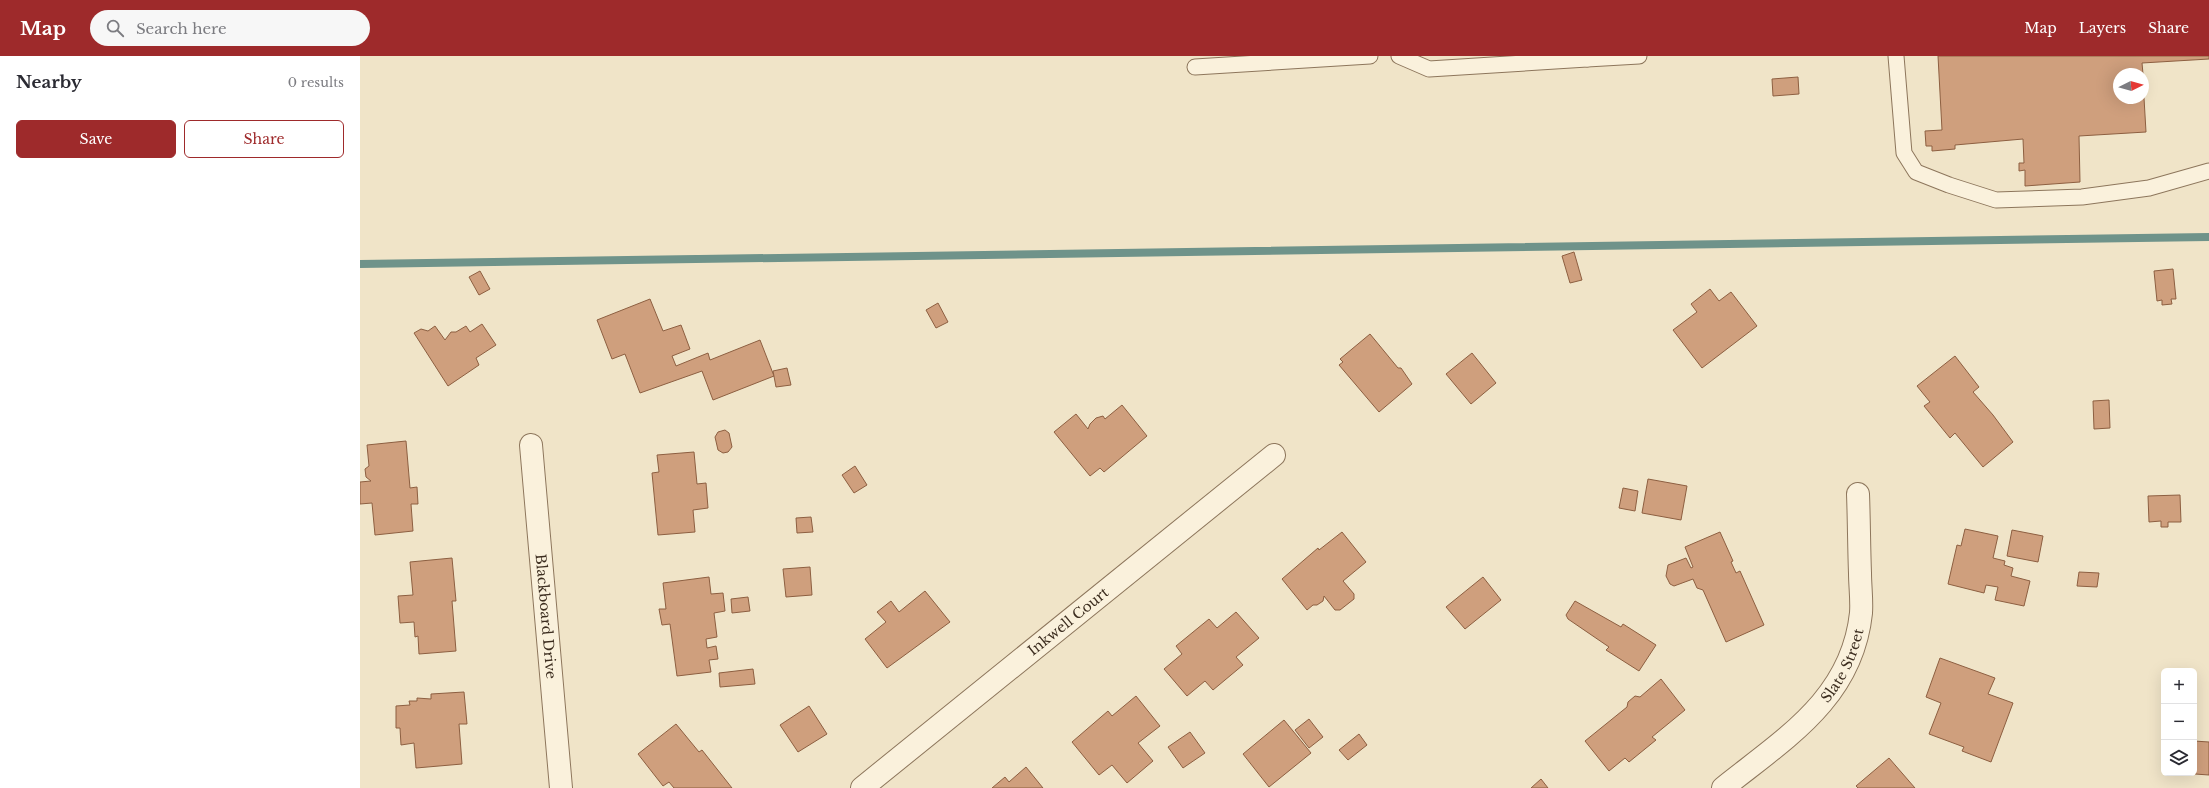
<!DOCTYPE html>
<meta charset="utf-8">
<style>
:root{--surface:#fff;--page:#f7f7f7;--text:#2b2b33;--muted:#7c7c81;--line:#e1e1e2;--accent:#9e2a2b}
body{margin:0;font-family:"Libre Baskerville",serif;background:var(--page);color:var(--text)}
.controls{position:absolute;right:12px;bottom:12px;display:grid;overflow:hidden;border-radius:6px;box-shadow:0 4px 16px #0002}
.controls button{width:36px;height:36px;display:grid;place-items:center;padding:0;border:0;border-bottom:1px solid var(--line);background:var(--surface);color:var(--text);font:20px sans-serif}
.compass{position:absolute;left:1753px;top:12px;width:36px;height:36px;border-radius:50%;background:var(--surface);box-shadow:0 4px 16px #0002;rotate:85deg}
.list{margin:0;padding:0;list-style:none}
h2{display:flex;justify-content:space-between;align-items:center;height:52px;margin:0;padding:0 16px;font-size:17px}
h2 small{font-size:13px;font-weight:400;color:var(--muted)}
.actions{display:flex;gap:8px;padding:12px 16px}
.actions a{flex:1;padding:9px 0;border:1px solid var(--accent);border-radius:6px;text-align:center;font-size:14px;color:var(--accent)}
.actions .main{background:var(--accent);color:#fff}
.icon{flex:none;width:22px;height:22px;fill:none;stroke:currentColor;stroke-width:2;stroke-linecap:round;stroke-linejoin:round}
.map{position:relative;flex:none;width:1849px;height:732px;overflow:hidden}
header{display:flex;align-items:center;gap:24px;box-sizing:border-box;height:56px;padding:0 20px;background:var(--accent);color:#fff}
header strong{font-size:19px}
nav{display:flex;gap:22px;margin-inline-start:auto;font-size:14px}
.search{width:280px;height:36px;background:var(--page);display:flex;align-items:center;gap:10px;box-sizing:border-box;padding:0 14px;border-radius:22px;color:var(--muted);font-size:15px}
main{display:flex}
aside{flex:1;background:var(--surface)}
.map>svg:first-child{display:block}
</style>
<header>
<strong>Map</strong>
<div class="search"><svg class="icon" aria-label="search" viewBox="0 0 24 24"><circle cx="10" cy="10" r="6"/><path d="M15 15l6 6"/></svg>Search here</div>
<nav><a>Map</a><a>Layers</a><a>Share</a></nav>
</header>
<main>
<aside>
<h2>Nearby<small>0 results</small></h2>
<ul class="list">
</ul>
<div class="actions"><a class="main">Save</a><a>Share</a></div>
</aside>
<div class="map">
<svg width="1849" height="732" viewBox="0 0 1849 732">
<rect width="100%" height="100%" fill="#f0e4c8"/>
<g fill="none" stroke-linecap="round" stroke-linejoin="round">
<!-- stream -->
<path stroke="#6f938a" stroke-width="8" d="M 0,208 L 1849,181"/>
</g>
<!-- building -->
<g fill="#cf9f7d" stroke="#8d5f41">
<path d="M 1578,0 L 1849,0 L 1849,3 L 1782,7 L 1783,18 L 1759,18 L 1759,42 L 1783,42 L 1783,25 L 1786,76 L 1719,80 L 1720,126 L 1665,130 L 1665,114 L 1659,115 L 1659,107 L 1664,107 L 1663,83 L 1595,89 L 1595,93 L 1572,95 L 1572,90 L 1566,90 L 1565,75 L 1582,74 Z"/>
<path d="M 1438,21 L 1439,38 L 1413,40 L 1412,23 Z"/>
<path d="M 1214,196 L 1222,224 L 1210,227 L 1202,200 Z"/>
<path d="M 1813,213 L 1816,243 L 1811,243 L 1812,248 L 1802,249 L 1802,244 L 1797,245 L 1794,215 Z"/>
<path d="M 120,215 L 130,233 L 119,239 L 109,221 Z"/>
<path d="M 1350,233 L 1359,245 L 1371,236 L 1397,270 L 1342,312 L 1313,274 L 1337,256 L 1331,248 Z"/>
<path d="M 290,243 L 303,275 L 321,269 L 330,293 L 312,300 L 316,310 L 348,297 L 350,304 L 400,284 L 414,320 L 353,344 L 342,315 L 280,337 L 265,298 L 252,303 L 237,264 Z"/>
<path d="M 578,247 L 588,266 L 576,272 L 566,254 Z"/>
<path d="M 122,268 L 136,289 L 116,302 L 119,309 L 88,330 L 54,277 L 61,273 L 68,275 L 75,270 L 85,284 L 91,276 L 96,276 L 106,270 L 110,276 Z"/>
<path d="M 1010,278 L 1038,312 L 1041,312 L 1052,328 L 1019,356 L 979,309 L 983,306 L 980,303 Z"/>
<path d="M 1112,297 L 1136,327 L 1111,348 L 1086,318 Z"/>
<path d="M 1595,300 L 1619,331 L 1613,336 L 1633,359 L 1653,386 L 1623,411 L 1595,377 L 1590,382 L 1564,350 L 1570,346 L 1557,330 Z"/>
<path d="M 427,312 L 431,329 L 416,331 L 413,315 Z"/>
<path d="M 1749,344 L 1750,372 L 1734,373 L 1733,345 Z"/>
<path d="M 762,349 L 787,380 L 744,416 L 740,412 L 730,420 L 694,376 L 716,358 L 728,373 L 730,368 L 736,362 L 743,360 L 745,363 Z"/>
<path d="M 365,374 L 369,377 L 372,391 L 368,396 L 363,397 L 358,394 L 355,381 L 358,376 Z"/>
<path d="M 46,385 L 50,432 L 57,431 L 58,448 L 51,448 L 53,475 L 15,479 L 12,447 L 0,448 L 0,426 L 11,425 L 6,421 L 5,413 L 9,410 L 7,389 Z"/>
<path d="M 334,396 L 337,428 L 346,427 L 348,452 L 333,454 L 335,476 L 298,479 L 292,417 L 299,416 L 297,399 Z"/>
<path d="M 495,410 L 507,429 L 494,437 L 482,419 Z"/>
<path d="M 1288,423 L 1327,430 L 1321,464 L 1282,457 Z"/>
<path d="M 1263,432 L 1278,435 L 1275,455 L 1259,452 Z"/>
<path d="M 1820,439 L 1821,466 L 1808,466 L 1808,471 L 1801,471 L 1801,465 L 1789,466 L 1788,440 Z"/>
<path d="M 451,461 L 453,476 L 437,477 L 436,462 Z"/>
<path d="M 1605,473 L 1638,480 L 1633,502 L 1645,505 L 1644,509 L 1653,512 L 1651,520 L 1670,525 L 1664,550 L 1635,544 L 1638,531 L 1626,529 L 1624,537 L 1588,528 L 1597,489 L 1601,490 Z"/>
<path d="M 1652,474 L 1683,480 L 1678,506 L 1647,500 Z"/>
<path d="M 982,476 L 1006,506 L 983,525 L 994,538 L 994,543 L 980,554 L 975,554 L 964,540 L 963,545 L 957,549 L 953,549 L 947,554 L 922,523 L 958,492 L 959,494 Z"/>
<path d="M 1360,476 L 1373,505 L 1371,506 L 1376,517 L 1380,515 L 1404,569 L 1366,586 L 1343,534 L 1337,532 L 1333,523 L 1314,530 L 1310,528 L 1306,520 L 1308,509 L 1326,502 L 1331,512 L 1333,511 L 1325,491 Z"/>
<path d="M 92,502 L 96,545 L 92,545 L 96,595 L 59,598 L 58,580 L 55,581 L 54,566 L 40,567 L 38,540 L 53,539 L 50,506 Z"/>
<path d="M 450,511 L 452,539 L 426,541 L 423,513 Z"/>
<path d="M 1719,516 L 1739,517 L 1737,531 L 1717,530 Z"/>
<path d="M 349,521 L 351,538 L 363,537 L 365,555 L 354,557 L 357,581 L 346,583 L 347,592 L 356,590 L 358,603 L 349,604 L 351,616 L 317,620 L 310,568 L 302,569 L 299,553 L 306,553 L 303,527 Z"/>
<path d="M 1123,521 L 1141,544 L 1105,573 L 1086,551 Z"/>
<path d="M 565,535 L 590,566 L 527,612 L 505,583 L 526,566 L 517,556 L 531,545 L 539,556 Z"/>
<path d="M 388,541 L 390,555 L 372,557 L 371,543 Z"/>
<path d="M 1215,545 L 1261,571 L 1263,568 L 1296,589 L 1279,615 L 1246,594 L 1249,591 L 1208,563 L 1206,559 Z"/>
<path d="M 876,556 L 899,582 L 876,601 L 883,609 L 853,634 L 845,625 L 827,640 L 804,613 L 822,598 L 816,590 L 849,563 L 857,572 Z"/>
<path d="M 1580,602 L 1635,622 L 1628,638 L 1653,647 L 1631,706 L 1602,695 L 1604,691 L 1569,678 L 1581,647 L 1566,641 Z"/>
<path d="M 393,613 L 395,628 L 360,631 L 359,617 Z"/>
<path d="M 1301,623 L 1325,654 L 1292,681 L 1296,684 L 1269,706 L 1265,702 L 1249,715 L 1225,685 L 1267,651 L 1268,646 L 1275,640 L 1280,641 Z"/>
<path d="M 104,636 L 107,668 L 99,668 L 102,708 L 56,712 L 54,687 L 41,689 L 40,672 L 36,672 L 36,650 L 50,649 L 49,645 L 57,645 L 57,642 L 71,643 L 71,638 Z"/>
<path d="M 776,640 L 800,670 L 778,687 L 793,705 L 767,727 L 752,709 L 739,719 L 712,686 L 748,655 L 752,660 Z"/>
<path d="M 449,650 L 467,678 L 438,696 L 420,669 Z"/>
<path d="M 949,663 L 963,681 L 949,692 L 935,674 Z"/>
<path d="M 924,664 L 951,697 L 909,731 L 883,698 Z"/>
<path d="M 316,668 L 339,696 L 342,694 L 372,732 L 314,732 L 309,726 L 303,730 L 278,698 Z"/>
<path d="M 830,676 L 845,697 L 823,712 L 808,691 Z"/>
<path d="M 999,678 L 1007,689 L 988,704 L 979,694 Z"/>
<path d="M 1834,685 L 1849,686 L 1849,719 L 1821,717 L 1834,717 Z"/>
<path d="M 1529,702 L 1555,732 L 1498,732 L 1496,730 Z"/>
<path d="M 666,711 L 683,732 L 632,732 L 645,721 L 649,726 Z"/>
<path d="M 1181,723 L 1188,732 L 1171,732 Z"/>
</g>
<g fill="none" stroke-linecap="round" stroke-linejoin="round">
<defs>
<g id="lane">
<path d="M 1039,0 L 1069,13 L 1227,3 L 1227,0"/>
<path d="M 1536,0 L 1544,97 L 1556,116 L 1589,129 L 1636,144 L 1722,141 L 1789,132 L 1849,115"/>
<path d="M 1227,3 L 1279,0"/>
<path d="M 835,11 L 1010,0"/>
</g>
<g id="street">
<path id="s1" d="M 171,389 L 201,732"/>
<path id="s2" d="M 502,732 L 914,399"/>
<path id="s3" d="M 1363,732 C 1424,683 1492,643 1501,557 C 1502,544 1500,530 1500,517 C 1499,491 1499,464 1498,438"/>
</g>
</defs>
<!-- lane casing -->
<use href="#lane" stroke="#8d765c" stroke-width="17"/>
<!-- street casing -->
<use href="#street" stroke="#8d765c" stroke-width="24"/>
<!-- lane -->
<use href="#lane" stroke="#faf1dc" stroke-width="15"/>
<!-- street -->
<use href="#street" stroke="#faf1dc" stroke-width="22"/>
</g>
<g text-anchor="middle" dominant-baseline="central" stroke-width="3.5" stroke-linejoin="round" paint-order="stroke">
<!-- street labels -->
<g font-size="14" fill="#3d2e20" stroke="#f7eed8">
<text stroke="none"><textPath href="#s1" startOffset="172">Blackboard Drive</textPath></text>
<text stroke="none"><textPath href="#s2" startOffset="265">Inkwell Court</textPath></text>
<text stroke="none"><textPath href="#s3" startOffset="174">Slate Street</textPath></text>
</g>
</g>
</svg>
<div class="controls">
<button>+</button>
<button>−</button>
<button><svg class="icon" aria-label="layers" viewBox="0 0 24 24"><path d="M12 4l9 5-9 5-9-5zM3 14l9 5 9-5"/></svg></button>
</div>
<svg class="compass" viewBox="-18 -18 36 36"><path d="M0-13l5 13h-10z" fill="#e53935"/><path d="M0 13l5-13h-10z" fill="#7c7c81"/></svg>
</div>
</main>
